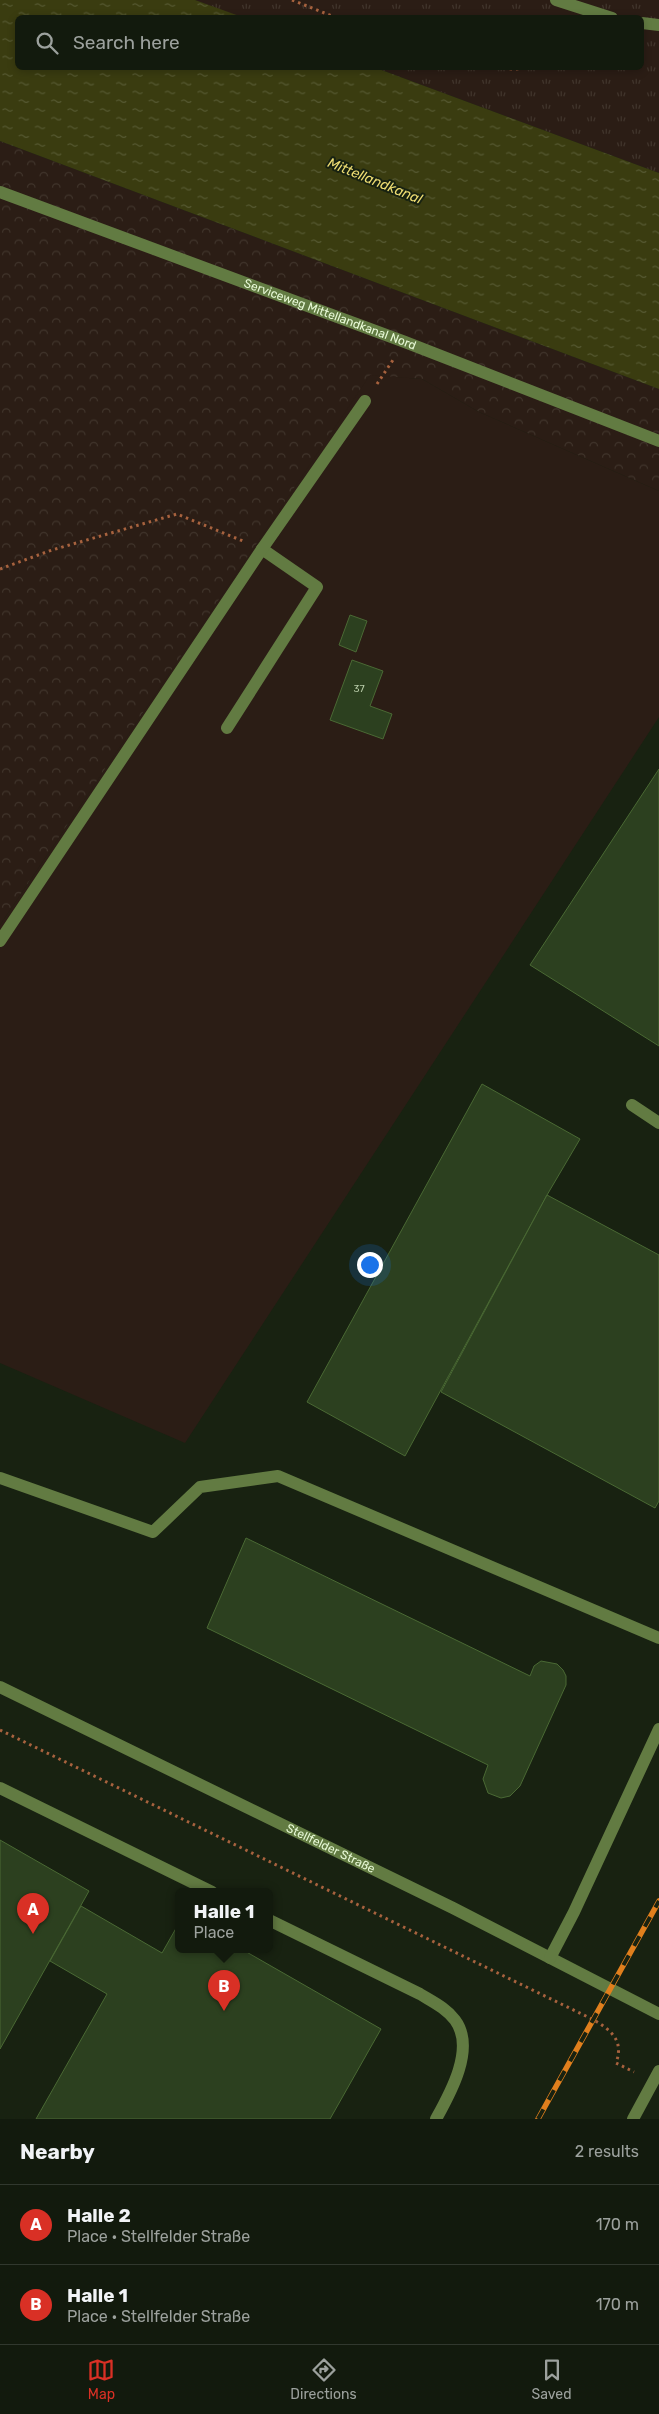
<!DOCTYPE html>
<meta charset="utf-8">
<style>
:root{--surface:#121a0d;--page:#1b2316;--text:#f1f3f6;--muted:#9ca19d;--line:#31382e;--accent:#d93025}
body{margin:0;font-family:Rubik,sans-serif;background:var(--page);color:var(--text)}
.you{position:absolute;left:369px;top:1264px;width:18px;height:18px;margin:-12px;border:4px solid #fff;border-radius:50%;background:#1a73e8;box-shadow:0 0 0 8px #1a73e833}
.badge{display:grid;place-items:center;width:32px;height:32px;border-radius:50%;background:var(--accent);color:#fff;font-size:16px;font-weight:700}
.pin{position:absolute;translate:-50% -41px;filter:drop-shadow(0 1px 2px #0008)}
.pin::after{content:'';position:absolute;top:26px;width:18px;height:15px;background:inherit;clip-path:polygon(0 0,100% 0,50% 100%)}
.popup{position:absolute;left:175px;top:1888px;width:98px;height:65px;box-sizing:border-box;display:grid;place-content:center;border-radius:8px;background:var(--surface);filter:drop-shadow(0 1px 4px #0005);font-size:16px;white-space:nowrap;color:var(--muted)}
.popup b{font-size:19px;color:var(--text)}
.popup::after{content:'';position:absolute;left:50%;top:100%;margin-left:-10px;border:10px solid transparent;border-top-color:var(--surface)}
.list{margin:0;padding:0;list-style:none}
h2{display:flex;justify-content:space-between;align-items:center;height:65px;margin:0;padding:0 20px;font-size:21px}
h2 small{font-size:16px;font-weight:400;color:var(--muted)}
.list li{display:grid;grid-template-columns:32px 1fr auto;gap:15px;align-items:center;box-sizing:border-box;height:80px;padding:0 20px;border-top:1px solid var(--line)}
.list b{display:block;font-size:19px;white-space:nowrap}
.list p{margin:0;font-size:16px;white-space:nowrap;color:var(--muted)}
.list em{font-size:16px;font-style:normal;color:var(--muted)}
.icon{flex:none;width:28px;height:28px;fill:none;stroke:currentColor;stroke-width:2;stroke-linecap:round;stroke-linejoin:round}
.map{position:relative;flex:none;width:659px;height:2119px;overflow:hidden}
.search{position:absolute;background:var(--surface);box-shadow:0 2px 8px #0003;left:15px;right:15px;top:15px;height:55px;display:flex;align-items:center;gap:12px;box-sizing:border-box;padding:0 18px;border-radius:8px;color:var(--muted);font-size:19px}
.sheet{height:225px;background:var(--surface)}
nav{display:flex;justify-content:space-around;align-items:center;box-sizing:border-box;height:70px;border-top:1px solid var(--line);background:var(--surface);font-size:14px;color:var(--muted)}
nav a{display:grid;justify-items:center;gap:2px}
nav .on{color:var(--accent)}
.map>svg:first-child{display:block}
</style>
<div class="map">
<svg width="659" height="2119" viewBox="0 0 659 2119">
<defs>
<pattern id="grass-tufts" width="24" height="20" patternUnits="userSpaceOnUse" patternTransform="scale(1.25)"><rect width="24" height="20" fill="#2b1d15"/><path d="M3 7l-1-3M5 7V3M7 7l1-3M15 17l-1-3M17 17v-4M19 17l1-3" fill="none" stroke="#40342b"/></pattern>
<pattern id="forest-crowns" width="20" height="18" patternUnits="userSpaceOnUse" patternTransform="scale(1.25)"><rect width="20" height="18" fill="#2b1d15"/><path d="M2 6a3 3 0 1 1 6 0M12 15a3 3 0 1 1 6 0" fill="none" stroke="#40342b"/></pattern>
<pattern id="water-ripples" width="26" height="14" patternUnits="userSpaceOnUse" patternTransform="scale(1.25)"><rect width="26" height="14" fill="#3a3c10"/><path d="M2 4q2-2 4 0t4 0M15 11q2-2 4 0t4 0" fill="none" stroke="#565932"/></pattern>
</defs>
<rect width="100%" height="100%" fill="#182211"/>
<!-- grass -->
<path fill="url(#grass-tufts)" d="M 195,0 L 659,0 L 659,173 L 376,68 L 642,68 L 642,18 L 242,18 Z"/>
<!-- forest -->
<path fill="url(#forest-crowns)" d="M 0,141 L 659,389 L 659,491 L 479,412 L 422,379 L 370,376 L 0,925 Z"/>
<!-- pitch -->
<path fill="#2b1d15" d="M 370,375 L 422,379 L 479,412 L 659,491 L 659,717 L 185,1443 L 0,1363 L 0,925 Z"/>
<!-- water -->
<path fill="url(#water-ripples)" d="M 0,0 L 195,0 L 242,17 L 18,18 L 18,68 L 376,68 L 659,173 L 659,389 L 0,141 Z"/>
<!-- building -->
<g fill="#2c401f" stroke="#4a6934">
<path d="M 350,615 L 367,621 L 356,652 L 339,645 Z"/>
<path d="M 352,660 L 383,671 L 370,706 L 392,714 L 383,739 L 330,720 Z"/>
<path d="M 659,769 L 659,1046 L 530,965 Z"/>
<path d="M 482,1084 L 580,1139 L 547,1195 L 405,1456 L 307,1402 Z"/>
<path d="M 547,1195 L 659,1255 L 659,1501 L 655,1508 L 441,1392 Z"/>
<path d="M 246,1538 L 530,1676 L 534,1666 L 541,1661 L 557,1664 L 563,1670 L 566,1676 L 566,1685 L 520,1786 L 510,1796 L 501,1798 L 488,1793 L 483,1779 L 488,1765 L 207,1628 Z"/>
<path d="M 0,1840 L 89,1891 L 0,2049 Z"/>
<path d="M 81,1906 L 162,1953 L 179,1923 L 179,1950 L 243,1950 L 381,2029 L 330,2119 L 36,2119 L 107,1994 L 50,1961 Z"/>
</g>
<g fill="none" stroke-linecap="round" stroke-linejoin="round">
<!-- path -->
<g stroke="#a7623e" stroke-width="3" stroke-dasharray="2.5 4" stroke-linecap="butt">
<path d="M 292,0 L 337,18"/>
<path d="M 490,68 L 515,69 L 535,68"/>
<path d="M 377,384 L 393,360"/>
<path d="M 0,569 L 52,550 L 177,514 L 243,541"/>
<path d="M 0,1730 L 594,2020 C 612,2031 624,2041 616,2063 L 634,2072"/>
</g>
<!-- minor -->
<g stroke="#627b42" stroke-width="12">
<path d="M 556,0 L 612,18"/>
<path d="M 642,23 L 659,25"/>
<path id="s1" d="M 0,192 L 405,342 L 659,441"/>
<path d="M 227,728 L 317,587 L 262,549"/>
<path d="M 0,941 L 262,549 L 365,401"/>
<path d="M 632,1105 L 659,1123"/>
<path d="M 0,1478 L 153,1532 L 200,1487 L 278,1476 L 659,1638"/>
<path id="s2" d="M 0,1687 L 453,1908 L 659,2014"/>
<path d="M 0,1788 L 212,1892"/>
<path d="M 269,1920 L 420,1994 C 433,2002 446,2008 455,2020 C 476,2048 450,2094 436,2119"/>
<path d="M 550,1958 L 574,1912 L 659,1729"/>
<path d="M 633,2119 L 659,2071"/>
</g>
<defs>
<path id="rail" d="M 538,2119 L 659,1901"/>
</defs>
<!-- rail casing -->
<use href="#rail" stroke="#e07f1d" stroke-width="5.5"/>
<!-- rail -->
<use href="#rail" stroke="#182211" stroke-width="4" stroke-dasharray="11" stroke-linecap="butt"/>
</g>
<g text-anchor="middle" dominant-baseline="central" stroke-width="4" stroke-linejoin="round" paint-order="stroke">
<!-- number labels -->
<g font-size="10" fill="#b9cca9">
<text x="359" y="689">37</text>
</g>
<!-- street labels -->
<g font-size="12" fill="#e8fad7" stroke="#182211">
<text stroke="none"><textPath href="#s1" startOffset="352">Serviceweg Mittellandkanal Nord</textPath></text>
<text stroke="none"><textPath href="#s2" startOffset="368">Stellfelder Straße</textPath></text>
</g>
<!-- water labels -->
<g font-size="14" font-style="italic" fill="#eddc72" stroke="#182211">
<text transform="translate(375 181) rotate(22)">Mittellandkanal</text>
</g>
</g>
</svg>
<div class="you"></div>
<div class="pin badge" style="left:33px;top:1934px">A</div>
<div class="pin badge" style="left:224px;top:2011px">B</div>
<div class="popup"><b>Halle 1</b>Place</div>
<div class="search"><svg class="icon" aria-label="search" viewBox="0 0 24 24"><circle cx="10" cy="10" r="6"/><path d="M15 15l6 6"/></svg>Search here</div>
</div>
<section class="sheet">
<h2>Nearby<small>2 results</small></h2>
<ul class="list">
<li><span class="badge">A</span><div><b>Halle 2</b><p>Place · Stellfelder Straße</p></div><em>170 m</em></li>
<li><span class="badge">B</span><div><b>Halle 1</b><p>Place · Stellfelder Straße</p></div><em>170 m</em></li>
</ul>
</section>
<nav>
<a class="on"><svg class="icon" aria-label="map" viewBox="0 0 24 24"><path d="M3 6l6-2 6 2 6-2v14l-6 2-6-2-6 2zM9 4v14M15 6v14"/></svg>Map</a>
<a><svg class="icon" aria-label="directions" viewBox="0 0 24 24"><path d="M12 3l9 9-9 9-9-9zM9 14v-3h6M13 9l2 2-2 2"/></svg>Directions</a>
<a><svg class="icon" aria-label="saved" viewBox="0 0 24 24"><path d="M7 4h10v16l-5-4-5 4z"/></svg>Saved</a>
</nav>
